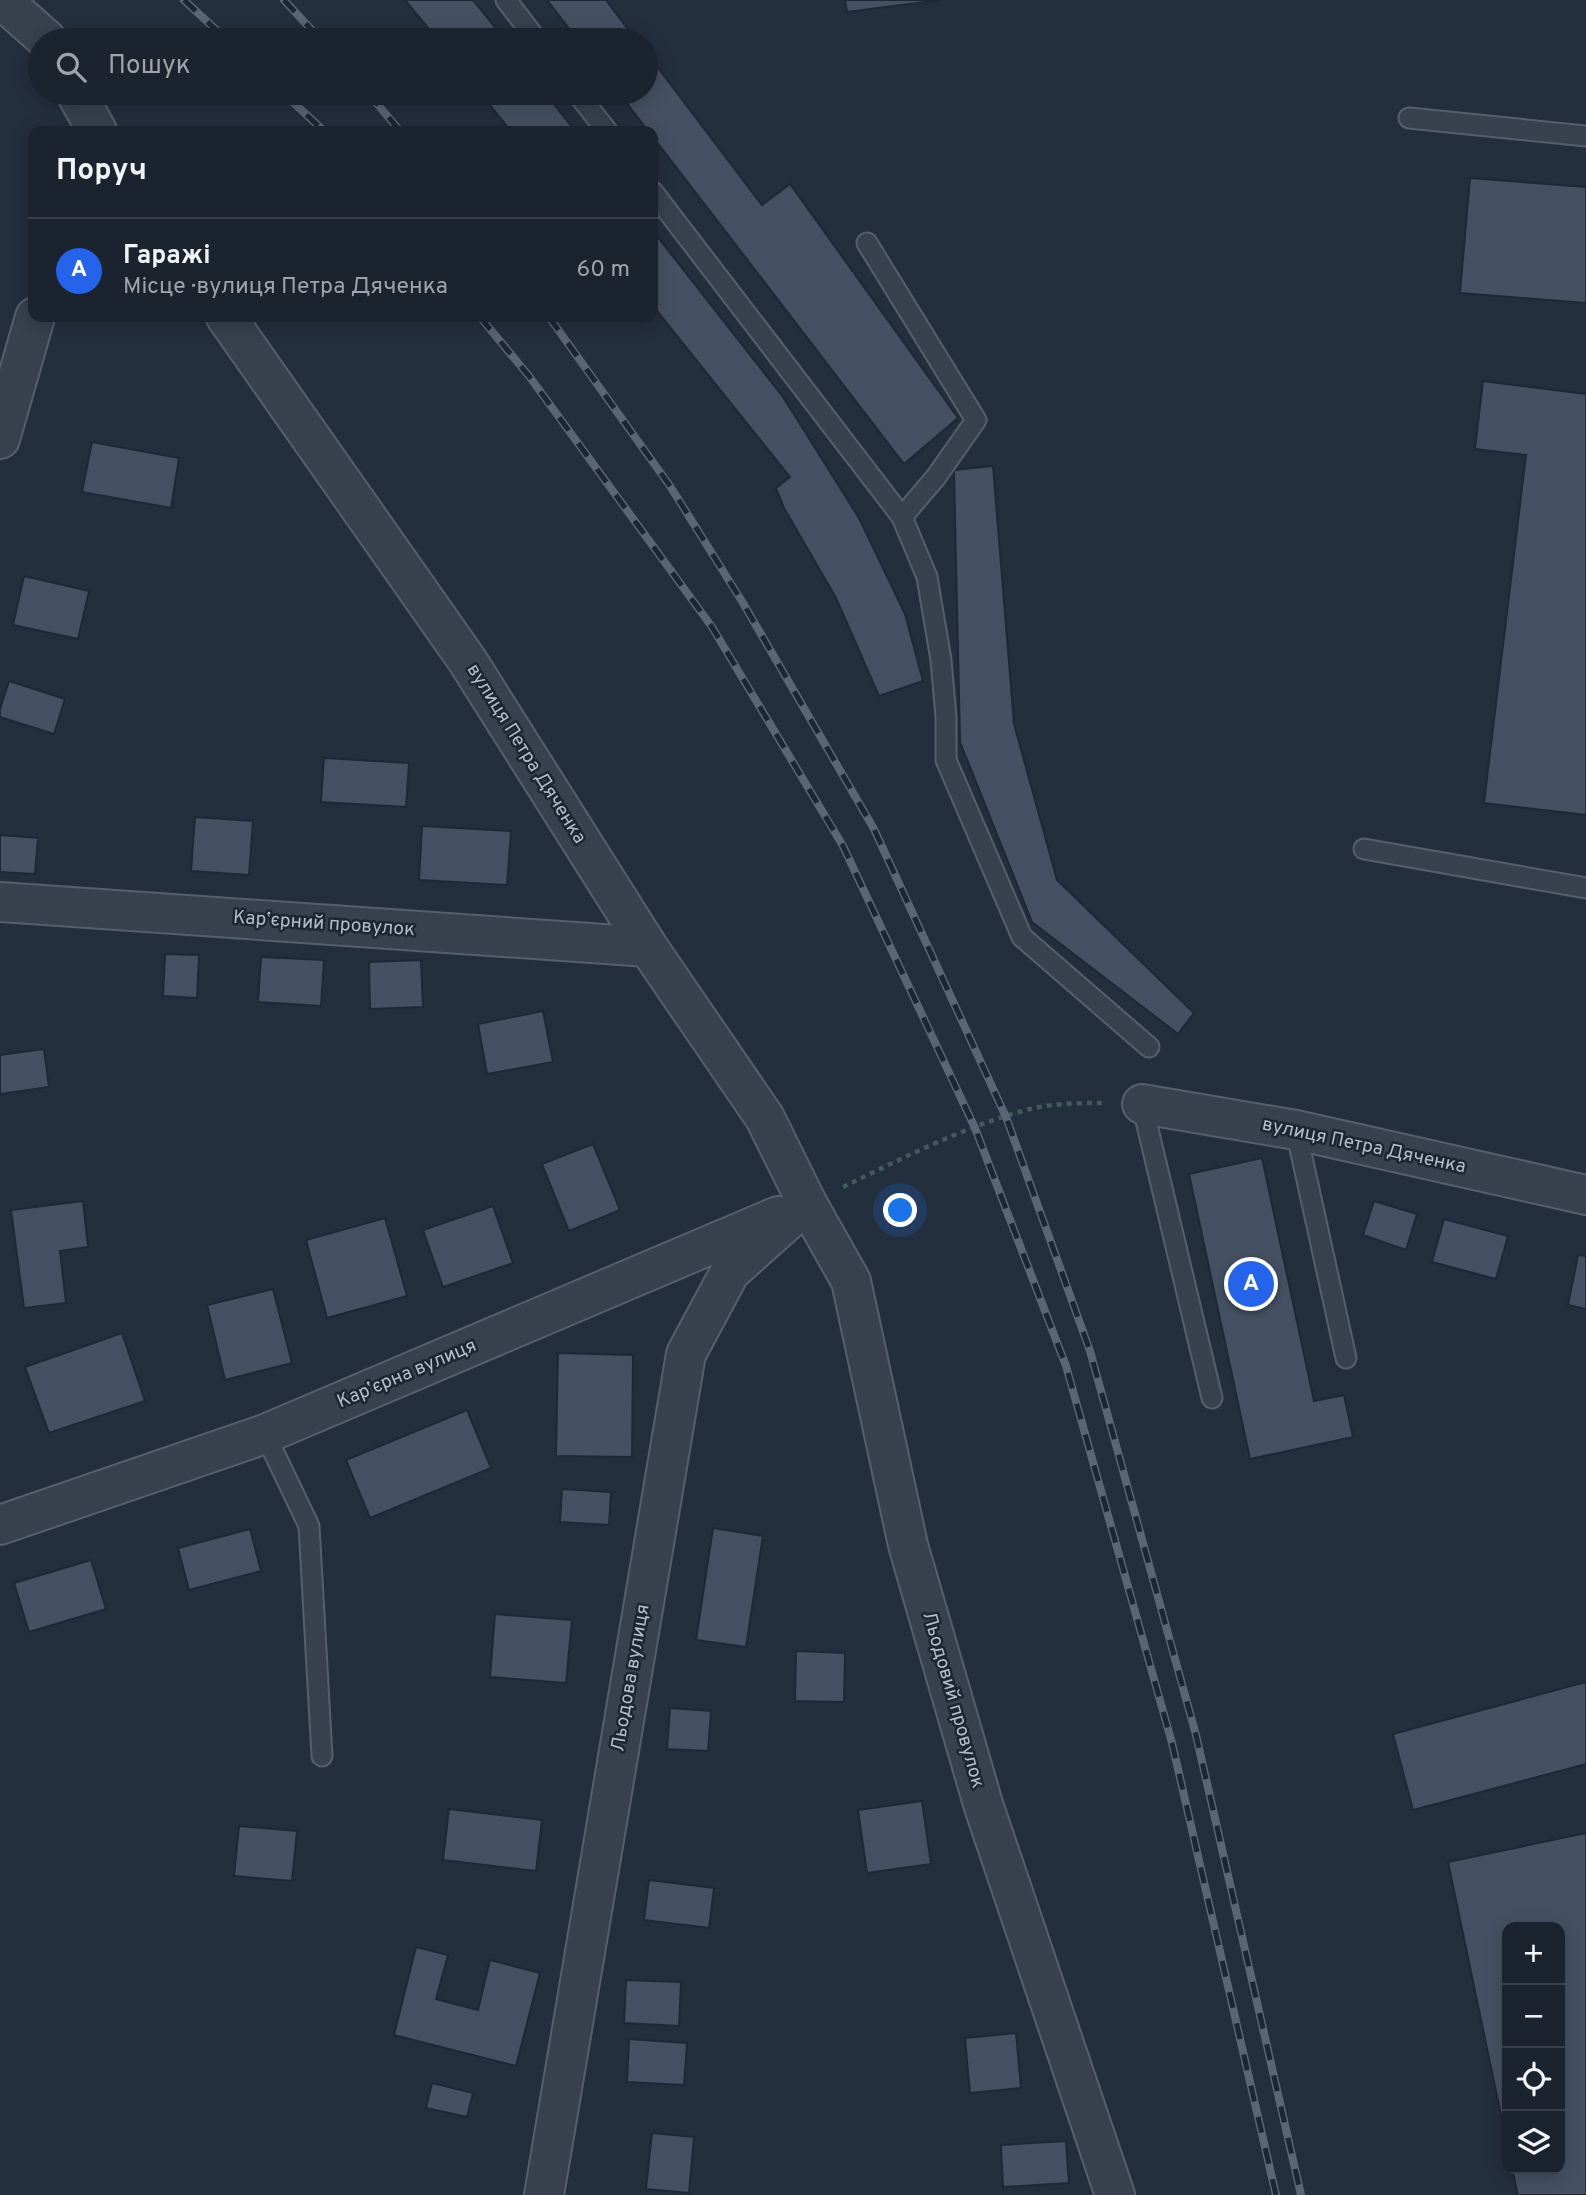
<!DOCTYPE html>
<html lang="uk">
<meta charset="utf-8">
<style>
:root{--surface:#1b232e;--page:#282f3a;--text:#f1f3f6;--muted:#a0a4aa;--line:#39404a;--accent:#2563eb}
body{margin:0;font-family:Overpass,sans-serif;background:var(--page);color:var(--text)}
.controls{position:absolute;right:21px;bottom:21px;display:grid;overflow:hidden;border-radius:14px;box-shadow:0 4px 18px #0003}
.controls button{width:63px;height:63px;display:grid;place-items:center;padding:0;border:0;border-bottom:2px solid var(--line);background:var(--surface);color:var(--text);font:35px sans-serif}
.you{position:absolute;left:901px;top:1211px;width:24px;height:24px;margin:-18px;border:5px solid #fff;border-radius:50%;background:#1a73e8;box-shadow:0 0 0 10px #1a73e833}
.badge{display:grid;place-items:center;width:46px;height:46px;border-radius:50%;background:var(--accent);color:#fff;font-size:23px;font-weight:700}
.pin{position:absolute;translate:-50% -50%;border:4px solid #fff;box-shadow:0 2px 7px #0006}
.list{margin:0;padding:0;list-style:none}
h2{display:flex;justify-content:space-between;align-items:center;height:91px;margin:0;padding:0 28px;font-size:30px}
h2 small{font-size:23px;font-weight:400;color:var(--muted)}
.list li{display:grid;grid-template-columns:46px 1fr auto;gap:21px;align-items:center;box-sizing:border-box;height:105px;padding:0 28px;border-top:2px solid var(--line)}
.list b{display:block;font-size:26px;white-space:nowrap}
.list p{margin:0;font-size:23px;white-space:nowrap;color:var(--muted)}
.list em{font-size:23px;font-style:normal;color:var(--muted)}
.icon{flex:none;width:38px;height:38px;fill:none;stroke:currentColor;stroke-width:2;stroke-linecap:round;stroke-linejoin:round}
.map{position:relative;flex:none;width:1586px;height:2195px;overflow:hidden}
.search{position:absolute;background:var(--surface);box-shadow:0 4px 18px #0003;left:28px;top:28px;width:630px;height:77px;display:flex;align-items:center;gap:18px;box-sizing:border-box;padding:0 24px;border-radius:38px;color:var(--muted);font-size:26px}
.panel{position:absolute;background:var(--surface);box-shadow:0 4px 18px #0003;left:28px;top:126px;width:630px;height:196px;border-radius:14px}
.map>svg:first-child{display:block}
</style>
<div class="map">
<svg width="1586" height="2195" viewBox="0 0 1586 2195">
<rect width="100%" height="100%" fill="#242f3e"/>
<!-- building -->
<g fill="#455162" stroke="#1f2835" stroke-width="2">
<path d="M 405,0 L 473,0 L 505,40 L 438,40 Z"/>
<path d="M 547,0 L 606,0 L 636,40 L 578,40 Z"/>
<path d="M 845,0 L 941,0 L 847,12 Z"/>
<path d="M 646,52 L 762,205 L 790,184 L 958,418 L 904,464 L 653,137 L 653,131 L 648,131 L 619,93 L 646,93 Z"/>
<path d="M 480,93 L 545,93 L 575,131 L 511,131 Z"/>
<path d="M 1470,178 L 1586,187 L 1586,303 L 1460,293 Z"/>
<path d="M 653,231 L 783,397 L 859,518 L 905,614 L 923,681 L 879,696 L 836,598 L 784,508 L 776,488 L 790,477 L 653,306 Z"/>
<path d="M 1483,381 L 1586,394 L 1586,815 L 1484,803 L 1526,455 L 1475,449 Z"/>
<path d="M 92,442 L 179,458 L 171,508 L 82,492 Z"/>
<path d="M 993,466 L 1014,724 L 1057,880 L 1194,1013 L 1178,1034 L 1032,922 L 960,742 L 954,470 Z"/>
<path d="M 24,576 L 89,591 L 78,639 L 13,625 Z"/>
<path d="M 9,681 L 65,699 L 54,734 L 0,717 L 0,709 Z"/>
<path d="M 324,758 L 409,763 L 406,807 L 321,802 Z"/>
<path d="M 195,817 L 253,821 L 249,875 L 191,871 Z"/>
<path d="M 422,826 L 511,831 L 507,885 L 419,880 Z"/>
<path d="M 0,835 L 38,838 L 35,874 L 0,872 Z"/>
<path d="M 165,954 L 199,955 L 197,998 L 163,996 Z"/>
<path d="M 261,957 L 324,960 L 321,1006 L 258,1002 Z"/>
<path d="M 421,960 L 423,1007 L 370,1009 L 369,962 Z"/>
<path d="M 543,1011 L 553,1062 L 487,1074 L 478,1024 Z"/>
<path d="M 44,1049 L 49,1087 L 0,1094 L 0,1055 Z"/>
<path d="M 593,1144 L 620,1210 L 569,1231 L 542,1164 Z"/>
<path d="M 1262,1158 L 1314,1401 L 1344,1395 L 1353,1437 L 1250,1459 L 1189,1174 Z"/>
<path d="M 83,1201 L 88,1247 L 60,1251 L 66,1303 L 24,1308 L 11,1210 Z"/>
<path d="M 1374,1201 L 1417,1214 L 1406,1250 L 1363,1235 Z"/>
<path d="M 493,1206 L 513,1263 L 443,1287 L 423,1230 Z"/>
<path d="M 385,1218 L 407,1296 L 327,1318 L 306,1240 Z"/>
<path d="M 1444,1219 L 1508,1236 L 1496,1279 L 1432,1262 Z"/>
<path d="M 1578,1255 L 1586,1256 L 1586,1309 L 1568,1305 Z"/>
<path d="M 273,1289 L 292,1363 L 225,1380 L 207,1305 Z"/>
<path d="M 122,1333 L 145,1401 L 49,1433 L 25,1367 Z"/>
<path d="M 558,1353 L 633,1355 L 632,1457 L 556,1456 Z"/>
<path d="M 467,1410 L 491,1468 L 370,1518 L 346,1460 Z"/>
<path d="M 562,1489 L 611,1492 L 609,1525 L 560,1522 Z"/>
<path d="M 713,1528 L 763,1536 L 746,1647 L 696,1640 Z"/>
<path d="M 250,1529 L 261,1571 L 189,1590 L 178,1548 Z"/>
<path d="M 91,1560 L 106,1609 L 29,1632 L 14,1583 Z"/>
<path d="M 495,1614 L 572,1620 L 566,1683 L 490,1677 Z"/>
<path d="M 796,1651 L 845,1653 L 844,1702 L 795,1701 Z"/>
<path d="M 1586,1682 L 1586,1764 L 1413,1810 L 1393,1734 Z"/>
<path d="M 670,1708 L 711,1711 L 708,1751 L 667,1749 Z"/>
<path d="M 922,1801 L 931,1864 L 867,1873 L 858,1810 Z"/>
<path d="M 449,1809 L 542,1820 L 536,1871 L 443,1860 Z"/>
<path d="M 239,1826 L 297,1831 L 292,1881 L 234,1876 Z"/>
<path d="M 1586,1833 L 1586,2195 L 1518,2195 L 1512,2169 L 1560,2169 L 1560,1927 L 1507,1927 L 1507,2144 L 1448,1862 Z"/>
<path d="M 649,1880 L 714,1888 L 709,1928 L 644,1920 Z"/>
<path d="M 416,1947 L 448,1955 L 436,1999 L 478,2010 L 490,1960 L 540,1973 L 516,2066 L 394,2035 Z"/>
<path d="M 626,1980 L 681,1982 L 679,2026 L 624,2023 Z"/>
<path d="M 1016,2033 L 1021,2088 L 970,2093 L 965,2038 Z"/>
<path d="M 629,2039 L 687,2043 L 684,2085 L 627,2082 Z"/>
<path d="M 432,2083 L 473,2093 L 467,2117 L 426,2108 Z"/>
<path d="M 652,2133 L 694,2137 L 689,2193 L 646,2189 Z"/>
<path d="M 1066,2141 L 1069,2183 L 1003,2187 L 1001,2145 Z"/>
</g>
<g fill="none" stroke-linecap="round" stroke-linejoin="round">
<defs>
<g id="service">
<path d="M 506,0 L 537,40"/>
<path d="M 577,93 L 607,131"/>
<path d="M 1409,118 L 1586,136"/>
<path d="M 653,192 L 902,517 L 927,577 L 941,660 L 946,717 L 946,760 L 1022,937 L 1149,1047"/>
<path d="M 867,243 L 976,420 L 936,477 L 902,517"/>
<path d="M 1364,849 L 1586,888"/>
<path d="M 1142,1104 L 1212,1398"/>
<path d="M 1296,1130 L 1346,1358"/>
<path d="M 265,1434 L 309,1526 L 322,1756"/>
</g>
<g id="minor">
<path d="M 2,0 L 47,40"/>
<path d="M 76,93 L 97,131"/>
<path d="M 226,317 L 467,660 L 648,947 L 765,1118 L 807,1203 L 851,1281 L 908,1545 L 983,1804 L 1115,2195"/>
<path d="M 0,439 L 35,317"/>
<path d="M 0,902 L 648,947"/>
<path d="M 1142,1104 L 1296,1130 L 1586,1195"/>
<path d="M 0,1525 L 265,1434 L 778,1216"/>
<path d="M 544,2195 L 686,1354 L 730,1272 L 807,1203"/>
</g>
</defs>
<!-- service casing -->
<use href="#service" stroke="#565f6c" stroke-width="23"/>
<!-- minor casing -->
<use href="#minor" stroke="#565f6c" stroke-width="42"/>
<!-- path -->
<path stroke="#44595c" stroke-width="4.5" stroke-dasharray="5 5" stroke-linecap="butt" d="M 843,1187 C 903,1158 965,1126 1030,1109 C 1054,1103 1081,1103 1105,1103"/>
<!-- service -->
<use href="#service" stroke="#38414e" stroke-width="19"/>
<!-- minor -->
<use href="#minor" stroke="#38414e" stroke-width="38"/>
<defs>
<g id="rail">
<path d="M 184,0 L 227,40"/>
<path d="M 284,0 L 321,40"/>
<path d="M 283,93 L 324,131"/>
<path d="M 368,93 L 400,131"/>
<path d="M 480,317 L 529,376 L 712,627 L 843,846 L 975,1128 L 1066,1366 L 1172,1743 L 1276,2195"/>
<path d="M 549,317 L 670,486 L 743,603 L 874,829 L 1006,1117 L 1090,1351 L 1196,1735 L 1301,2195"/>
</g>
</defs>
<!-- rail casing -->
<use href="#rail" stroke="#5a6575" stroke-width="8"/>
<!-- rail -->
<use href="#rail" stroke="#1d2633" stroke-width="5" stroke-dasharray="16" stroke-linecap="butt"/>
</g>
<g text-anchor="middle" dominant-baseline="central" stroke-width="5" stroke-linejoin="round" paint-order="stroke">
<!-- street labels -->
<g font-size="19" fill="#b4bcc9" stroke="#1d2633">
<text transform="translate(526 754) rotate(58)">вулиця Петра Дяченка</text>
<text transform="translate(324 924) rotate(4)">Карʼєрний провулок</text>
<text transform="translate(1364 1146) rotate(12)">вулиця Петра Дяченка</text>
<text transform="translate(407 1374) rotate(-23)">Карʼєрна вулиця</text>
<text transform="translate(631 1678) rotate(-80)">Льодова вулиця</text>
<text transform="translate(953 1700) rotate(74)">Льодовий провулок</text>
</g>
</g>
</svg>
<div class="controls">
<button>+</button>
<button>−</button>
<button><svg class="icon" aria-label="locate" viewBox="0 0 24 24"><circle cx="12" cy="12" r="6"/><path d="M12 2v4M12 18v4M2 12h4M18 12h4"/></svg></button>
<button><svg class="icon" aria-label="layers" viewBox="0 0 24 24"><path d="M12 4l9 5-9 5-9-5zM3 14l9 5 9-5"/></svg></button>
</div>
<div class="you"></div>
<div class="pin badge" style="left:1251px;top:1284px">A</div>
<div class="search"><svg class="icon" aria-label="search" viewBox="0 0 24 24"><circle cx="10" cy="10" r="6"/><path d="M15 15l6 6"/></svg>Пошук</div>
<section class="panel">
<h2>Поруч<small></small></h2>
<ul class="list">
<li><span class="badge">A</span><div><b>Гаражі</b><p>Місце · вулиця Петра Дяченка</p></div><em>60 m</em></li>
</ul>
</section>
</div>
